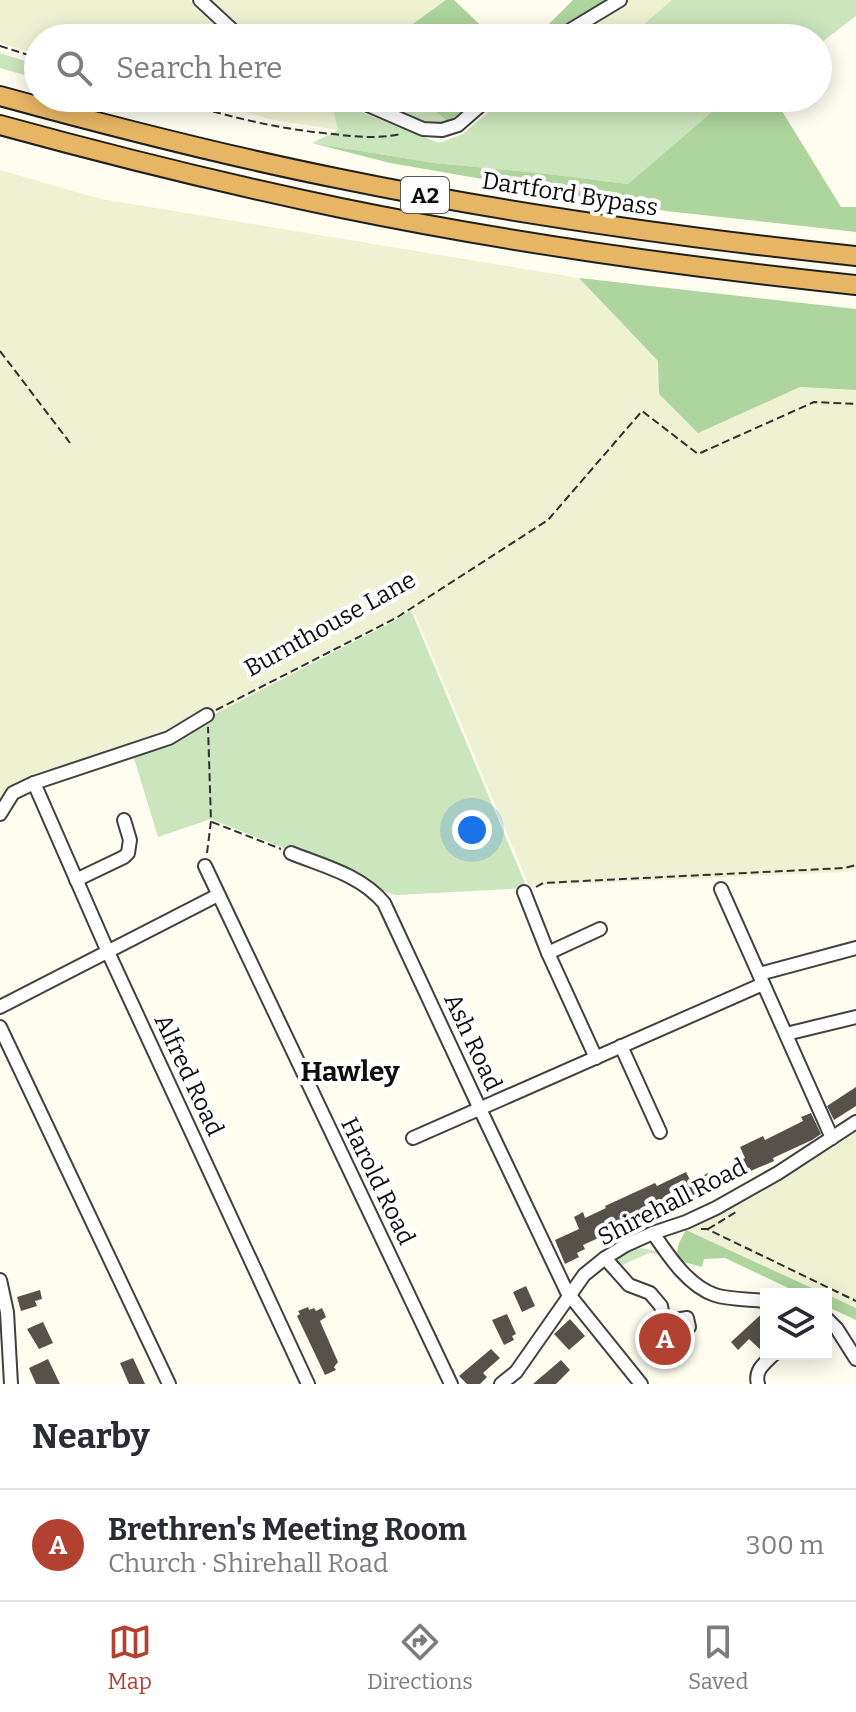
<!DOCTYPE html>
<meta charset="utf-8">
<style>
:root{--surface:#fff;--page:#f7f7f7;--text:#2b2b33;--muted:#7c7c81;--line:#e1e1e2;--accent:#b24132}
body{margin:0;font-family:Bitter,serif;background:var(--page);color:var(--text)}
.controls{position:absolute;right:24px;bottom:24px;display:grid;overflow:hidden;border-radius:0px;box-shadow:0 4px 20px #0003}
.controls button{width:72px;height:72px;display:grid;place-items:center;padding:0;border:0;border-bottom:2px solid var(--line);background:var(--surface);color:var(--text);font:40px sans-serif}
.you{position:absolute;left:472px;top:830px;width:28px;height:28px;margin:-20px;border:6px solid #fff;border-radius:50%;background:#1a73e8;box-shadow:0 0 0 12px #1a73e833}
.badge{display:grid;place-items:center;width:52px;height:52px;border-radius:50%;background:var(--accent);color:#fff;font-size:26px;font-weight:700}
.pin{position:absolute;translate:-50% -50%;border:4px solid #fff;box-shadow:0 2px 8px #0006}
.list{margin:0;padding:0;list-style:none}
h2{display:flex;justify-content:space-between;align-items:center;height:104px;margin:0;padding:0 32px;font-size:34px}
h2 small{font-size:26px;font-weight:400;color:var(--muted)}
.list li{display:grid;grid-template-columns:52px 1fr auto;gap:24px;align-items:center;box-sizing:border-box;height:112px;padding:0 32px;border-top:2px solid var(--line)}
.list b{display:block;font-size:30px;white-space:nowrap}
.list p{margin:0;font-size:26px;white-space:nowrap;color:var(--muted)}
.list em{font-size:26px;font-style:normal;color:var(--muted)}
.icon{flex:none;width:44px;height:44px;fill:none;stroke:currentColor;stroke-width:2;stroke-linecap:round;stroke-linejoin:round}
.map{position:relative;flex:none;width:856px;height:1384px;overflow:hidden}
.search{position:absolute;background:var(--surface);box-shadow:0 4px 20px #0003;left:24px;right:24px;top:24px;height:88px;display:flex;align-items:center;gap:20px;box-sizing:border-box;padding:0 28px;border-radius:44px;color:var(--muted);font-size:30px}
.sheet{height:216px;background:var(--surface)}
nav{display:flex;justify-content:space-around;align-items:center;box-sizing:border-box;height:112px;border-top:2px solid var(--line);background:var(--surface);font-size:22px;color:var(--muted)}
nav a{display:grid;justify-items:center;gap:4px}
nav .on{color:var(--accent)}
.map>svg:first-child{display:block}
</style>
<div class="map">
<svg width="856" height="1384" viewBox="0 0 856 1384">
<rect width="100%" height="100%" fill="#fefdf0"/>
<!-- farmland -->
<g fill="#eff2d2">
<path d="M 0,0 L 190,0 L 231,38 L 38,38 L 38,54 L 0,43 Z"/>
<path d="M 211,0 L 446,0 L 394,37 L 385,38 L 253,38 Z"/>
<path d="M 585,0 L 674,0 L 629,38 L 550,38 Z"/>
<path d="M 190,98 L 324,98 L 331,100 L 338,130 L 274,120 Z"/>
<path d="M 0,170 L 101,199 L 579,278 L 659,362 L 659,394 L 698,432 L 800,387 L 856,390 L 856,869 L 845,872 L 529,886 L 411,605 L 394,618 L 166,738 L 32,780 L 0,804 Z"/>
<path d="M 856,1128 L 856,1308 L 686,1230 L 718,1213 Z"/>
</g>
<!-- green -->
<g fill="#cbe5bc">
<path d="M 672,0 L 856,0 L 856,16 L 818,45 L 818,38 L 628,38 Z"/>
<path d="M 0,53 L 38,65 L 38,79 L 0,68 Z"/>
<path d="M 355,98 L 420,98 L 448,122 L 427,126 Z"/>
<path d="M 504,98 L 728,98 L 628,184 L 540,173 L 434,163 L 312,143 L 338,130 L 331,100 L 439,143 L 463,134 Z"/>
<path d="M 411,610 L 527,888 L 396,895 L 373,888 L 356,877 L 211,819 L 158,837 L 132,752 L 205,719 L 396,620 Z"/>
<path d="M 641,1248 L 656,1251 L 658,1254 L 649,1253 L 618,1267 L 617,1258 L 631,1250 Z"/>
</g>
<!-- forest -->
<g fill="#add59d">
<path d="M 446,0 L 454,0 L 494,38 L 393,38 Z"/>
<path d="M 573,0 L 605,0 L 556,38 L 535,38 Z"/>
<path d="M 420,98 L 479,98 L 448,122 Z"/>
<path d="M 728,98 L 777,103 L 841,207 L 856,207 L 856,232 L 666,211 L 390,163 L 312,143 L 434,163 L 540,173 L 628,184 Z"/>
<path d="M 579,278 L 856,309 L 856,390 L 800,387 L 698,433 L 659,394 L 658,361 Z"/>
<path d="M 686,1230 L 825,1294 L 801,1294 L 725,1258 L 704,1259 L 702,1267 L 680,1261 C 674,1249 680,1241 686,1230 Z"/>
<path d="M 826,1294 L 856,1308 L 856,1320 L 826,1306 Z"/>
</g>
<!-- building -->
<g fill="#56514b">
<path d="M 856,1087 L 856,1106 L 834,1120 L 827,1106 Z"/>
<path d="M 811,1113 L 821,1134 L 812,1140 L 773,1158 L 774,1161 L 746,1173 L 747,1175 L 705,1196 L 702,1191 L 674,1204 L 673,1202 L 606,1232 L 607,1234 L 583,1245 L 585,1249 L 577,1253 L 579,1257 L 565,1264 L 555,1240 L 579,1229 L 574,1217 L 583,1212 L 585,1218 L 606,1208 L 605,1206 L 655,1183 L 657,1186 L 686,1172 L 691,1182 L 708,1173 L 709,1176 L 745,1158 L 740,1147 L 763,1136 L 765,1140 L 803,1121 L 801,1117 Z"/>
<path d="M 526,1286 L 535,1306 L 522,1312 L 513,1292 Z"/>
<path d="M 40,1290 L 42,1299 L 35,1301 L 37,1306 L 21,1311 L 17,1297 Z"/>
<path d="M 308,1307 L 309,1310 L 314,1308 L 316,1311 L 322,1308 L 326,1317 L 320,1321 L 338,1362 L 334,1367 L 336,1370 L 325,1375 L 297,1316 L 300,1314 L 298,1311 Z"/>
<path d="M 766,1310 L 766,1349 L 763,1352 L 749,1339 L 738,1350 L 731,1342 Z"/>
<path d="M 507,1314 L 516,1334 L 512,1336 L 514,1340 L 504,1345 L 492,1320 Z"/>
<path d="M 570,1319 L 585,1336 L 569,1350 L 554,1334 Z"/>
<path d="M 43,1322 L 53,1343 L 39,1349 L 27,1329 Z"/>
<path d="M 676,1329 L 680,1346 L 654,1352 L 649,1332 Z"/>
<path d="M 491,1349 L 500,1358 L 483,1373 L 487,1377 L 480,1384 L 467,1384 L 459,1376 Z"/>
<path d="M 133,1358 L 145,1384 L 129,1384 L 120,1363 Z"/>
<path d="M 48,1359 L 60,1384 L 36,1384 L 29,1368 Z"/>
<path d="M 561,1360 L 570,1370 L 556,1384 L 533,1384 Z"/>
</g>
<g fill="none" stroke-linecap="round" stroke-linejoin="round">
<defs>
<g id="minor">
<path d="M 200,0 L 241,38"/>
<path d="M 561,38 L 572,29 L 620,0"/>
<path d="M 346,98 L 363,103 L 423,129 L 442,130 L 458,125 L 489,98"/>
<path d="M 34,783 L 108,952 L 308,1384"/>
<path d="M 0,814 L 13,793 L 34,783 L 169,738 L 207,715"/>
<path d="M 291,853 C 323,866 361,875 384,903 L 480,1109 L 567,1292 L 641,1384"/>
<path d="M 205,866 L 451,1384"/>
<path d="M 76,880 L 124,857 L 128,853 L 130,840 L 124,820"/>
<path d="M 721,889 L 832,1138"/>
<path d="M 524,892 L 548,953 L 596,1058"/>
<path d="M 548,953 L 600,929"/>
<path d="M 759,974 L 856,948"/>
<path d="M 0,1007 L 218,895"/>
<path d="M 0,1027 L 169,1384"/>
<path d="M 786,1034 L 856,1017"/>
<path d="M 621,1046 L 660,1132"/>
<path d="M 413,1138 L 763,984"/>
<path d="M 653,1233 C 668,1255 688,1286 715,1295 C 731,1300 750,1299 766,1301"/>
<path d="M 605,1258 L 629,1285 L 650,1293 L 661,1306 L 664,1322 L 687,1318 L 689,1327"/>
<path d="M 0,1280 L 7,1312 L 11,1384"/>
<path d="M 826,1318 L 837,1329 L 856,1359"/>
<path d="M 501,1384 L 516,1372 L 584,1275 L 605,1258 L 626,1245 L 653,1233 L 686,1222 L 716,1208 L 778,1173 L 856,1122"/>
<path d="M 758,1384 C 754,1370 765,1363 774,1354"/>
</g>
<g id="highway">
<path d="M 0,96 C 113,127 226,156 341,179 C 511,214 684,238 856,256"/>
<path d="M 0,125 C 113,156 226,184 341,208 C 511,243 684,267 856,285"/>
</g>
</defs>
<!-- minor casing -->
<use href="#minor" stroke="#414141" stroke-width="16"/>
<!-- highway casing -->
<use href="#highway" stroke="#1f1f1f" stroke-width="22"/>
<!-- path -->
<g stroke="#303030" stroke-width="2" stroke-dasharray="8 4" stroke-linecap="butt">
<path d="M 0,46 L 38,58"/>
<path d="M 167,98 C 222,115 275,129 333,134 C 358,137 376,139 401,134"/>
<path d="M 0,351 L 70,443"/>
<path d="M 216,710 L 396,618 L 548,520 L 642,411 L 698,454 L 814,402 L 856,404"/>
<path d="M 212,822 L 281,849"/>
<path d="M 207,853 L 211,821 L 208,727"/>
<path d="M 536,887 L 543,883 L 845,868 L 856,865"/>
<path d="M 701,1229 L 707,1229 L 856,1301"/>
<path d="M 708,1229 L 736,1212"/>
</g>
<!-- minor -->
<use href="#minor" stroke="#fff" stroke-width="12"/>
<!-- highway -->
<use href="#highway" stroke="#e7b664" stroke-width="18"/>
</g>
<g text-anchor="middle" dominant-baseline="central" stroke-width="8" stroke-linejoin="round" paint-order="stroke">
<!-- shield labels -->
<rect fill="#fff" stroke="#565656" stroke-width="2" x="401" y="177" width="48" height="36" rx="6"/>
<g font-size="22" font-weight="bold" fill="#0e0e0e">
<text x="425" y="195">A2</text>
</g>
<!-- street labels -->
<g font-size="24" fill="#0e0e0e" stroke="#fff">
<text transform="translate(570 194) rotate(9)">Dartford Bypass</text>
<text transform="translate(330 624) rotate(-29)">Burnthouse Lane</text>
<text transform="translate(473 1042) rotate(65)">Ash Road</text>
<text transform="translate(189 1075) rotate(65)">Alfred Road</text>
<text transform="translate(378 1181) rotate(64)">Harold Road</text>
<text transform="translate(672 1202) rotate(-27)">Shirehall Road</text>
</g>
<!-- quarter labels -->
<g font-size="28" font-weight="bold" fill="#0e0e0e" stroke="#fff">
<text x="350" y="1071">Hawley</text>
</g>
</g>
</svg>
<div class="controls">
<button><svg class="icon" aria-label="layers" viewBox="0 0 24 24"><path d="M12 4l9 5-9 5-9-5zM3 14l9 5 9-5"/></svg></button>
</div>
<div class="you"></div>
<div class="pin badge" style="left:665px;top:1339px">A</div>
<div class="search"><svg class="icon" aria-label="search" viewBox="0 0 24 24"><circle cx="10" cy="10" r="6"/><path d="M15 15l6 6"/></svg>Search here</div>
</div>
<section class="sheet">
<h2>Nearby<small></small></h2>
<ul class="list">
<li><span class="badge">A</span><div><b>Brethren's Meeting Room</b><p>Church · Shirehall Road</p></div><em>300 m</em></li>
</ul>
</section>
<nav>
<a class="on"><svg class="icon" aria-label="map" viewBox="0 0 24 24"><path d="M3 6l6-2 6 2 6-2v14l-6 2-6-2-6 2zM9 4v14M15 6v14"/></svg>Map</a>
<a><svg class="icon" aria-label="directions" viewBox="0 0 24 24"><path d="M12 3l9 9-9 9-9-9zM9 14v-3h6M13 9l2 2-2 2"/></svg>Directions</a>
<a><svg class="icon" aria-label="saved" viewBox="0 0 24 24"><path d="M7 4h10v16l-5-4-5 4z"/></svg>Saved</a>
</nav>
